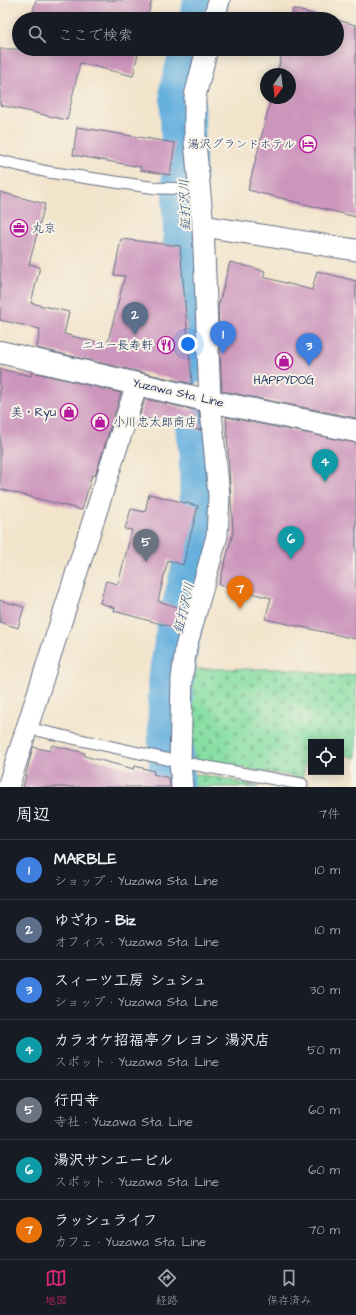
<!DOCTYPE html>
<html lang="ja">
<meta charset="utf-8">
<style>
:root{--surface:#171b24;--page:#242831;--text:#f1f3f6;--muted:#9ea1a6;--line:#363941;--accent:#db2777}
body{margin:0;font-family:"Architects Daughter","Klee One",sans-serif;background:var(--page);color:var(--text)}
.controls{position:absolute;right:12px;bottom:12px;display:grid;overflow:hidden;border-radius:0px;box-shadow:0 2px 10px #0003}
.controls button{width:36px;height:36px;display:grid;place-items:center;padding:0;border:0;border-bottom:1px solid var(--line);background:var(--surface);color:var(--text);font:20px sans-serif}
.compass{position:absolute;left:260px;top:68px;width:36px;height:36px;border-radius:50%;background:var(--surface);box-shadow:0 2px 10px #0003;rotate:194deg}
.you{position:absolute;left:188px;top:344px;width:14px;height:14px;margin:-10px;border:3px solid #fff;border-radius:50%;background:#1a73e8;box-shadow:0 0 0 6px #1a73e833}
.badge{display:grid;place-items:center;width:26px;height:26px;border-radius:50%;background:var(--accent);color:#fff;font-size:13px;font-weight:700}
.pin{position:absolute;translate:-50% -33px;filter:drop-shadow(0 1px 2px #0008)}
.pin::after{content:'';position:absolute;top:21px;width:14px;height:12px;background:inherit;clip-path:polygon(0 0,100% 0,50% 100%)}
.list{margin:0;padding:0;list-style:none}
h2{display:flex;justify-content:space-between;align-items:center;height:52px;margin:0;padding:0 16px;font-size:17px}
h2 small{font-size:13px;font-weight:400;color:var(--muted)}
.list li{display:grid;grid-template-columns:26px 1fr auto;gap:12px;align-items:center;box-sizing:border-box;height:60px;padding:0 16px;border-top:1px solid var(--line)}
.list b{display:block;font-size:15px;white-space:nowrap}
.list p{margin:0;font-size:13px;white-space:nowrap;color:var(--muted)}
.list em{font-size:13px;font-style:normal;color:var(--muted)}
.icon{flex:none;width:22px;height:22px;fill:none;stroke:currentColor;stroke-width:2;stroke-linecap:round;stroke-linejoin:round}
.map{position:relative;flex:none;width:356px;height:787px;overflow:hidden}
.search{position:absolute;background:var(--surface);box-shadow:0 2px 10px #0003;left:12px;right:12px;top:12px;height:44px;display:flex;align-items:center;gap:10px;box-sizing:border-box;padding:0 14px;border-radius:22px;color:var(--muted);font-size:15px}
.sheet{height:472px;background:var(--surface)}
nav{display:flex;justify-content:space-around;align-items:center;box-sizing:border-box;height:56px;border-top:1px solid var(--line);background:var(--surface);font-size:11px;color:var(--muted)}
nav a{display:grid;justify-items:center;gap:2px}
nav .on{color:var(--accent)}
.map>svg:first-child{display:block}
</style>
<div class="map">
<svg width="356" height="787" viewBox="0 0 356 787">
<defs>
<pattern id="cemetery-stones" width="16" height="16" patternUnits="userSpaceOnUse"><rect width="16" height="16" fill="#86dea2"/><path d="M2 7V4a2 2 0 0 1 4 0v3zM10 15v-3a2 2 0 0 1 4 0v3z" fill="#73bf8e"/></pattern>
</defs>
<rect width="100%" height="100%" fill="#f7f3e8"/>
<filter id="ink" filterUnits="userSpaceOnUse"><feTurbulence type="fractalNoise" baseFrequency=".025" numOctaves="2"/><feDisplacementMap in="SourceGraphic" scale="8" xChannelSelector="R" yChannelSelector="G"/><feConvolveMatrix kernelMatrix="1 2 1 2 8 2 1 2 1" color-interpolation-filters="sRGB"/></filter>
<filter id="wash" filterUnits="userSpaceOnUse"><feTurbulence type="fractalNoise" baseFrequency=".012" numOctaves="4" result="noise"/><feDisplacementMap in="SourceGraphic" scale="16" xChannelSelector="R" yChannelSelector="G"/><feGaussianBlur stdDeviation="0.9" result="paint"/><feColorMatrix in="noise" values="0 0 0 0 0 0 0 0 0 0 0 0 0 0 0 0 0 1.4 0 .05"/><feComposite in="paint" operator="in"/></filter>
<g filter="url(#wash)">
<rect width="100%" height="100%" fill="#f2e4cb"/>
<!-- cemetery -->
<g fill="url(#cemetery-stones)" stroke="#508680">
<path d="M 194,669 L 289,669 L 339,676 L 356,674 L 356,758 L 341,754 L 341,742 L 311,742 L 311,762 L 306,761 L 302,778 L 191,759 L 188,735 Z"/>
<path d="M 190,773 L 226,779 L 259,787 L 191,787 Z"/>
</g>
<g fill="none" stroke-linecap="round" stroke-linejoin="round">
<!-- river -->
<g stroke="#66b0de" stroke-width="45">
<path d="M 201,19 L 206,0"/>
<path d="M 190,362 L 186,262 L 182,88 L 193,49"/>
<path d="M 172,787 L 170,723 L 171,677 L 178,633 L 203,530 L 201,453 L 198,431"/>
</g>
</g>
<g id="blocks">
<!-- building -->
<g fill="#cc95bc">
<path d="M 36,0 L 152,0 L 147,19 L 31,19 Z"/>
<path d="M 293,9 L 333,19 L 291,19 Z"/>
<path d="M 337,20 L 356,25 L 356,217 L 248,190 L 271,98 L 290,98 L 290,74 L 277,74 L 283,49 L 337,49 Z"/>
<path d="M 0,49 L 139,49 L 133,76 L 80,63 L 67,120 L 0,105 Z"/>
<path d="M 77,127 L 175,143 L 170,175 L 140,170 L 141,167 L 73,155 Z"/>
<path d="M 0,192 L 45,204 L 29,264 L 40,267 L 31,303 L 69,312 L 64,334 L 107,345 L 125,276 L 114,275 L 121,239 L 180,246 L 192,384 L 37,348 L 40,329 L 0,320 Z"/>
<path d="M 230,262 L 265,271 L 263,277 L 312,290 L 317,271 L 356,281 L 356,418 L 222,391 L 218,307 Z"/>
<path d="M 0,369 L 31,376 L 32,372 L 121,393 L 95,476 L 92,475 L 82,510 L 0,489 Z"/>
<path d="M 145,399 L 199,411 L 201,430 L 139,417 Z"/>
<path d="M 226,417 L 356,443 L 356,639 L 265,619 L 271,598 L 219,585 L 233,533 Z"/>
<path d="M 149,494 L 198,506 L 183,565 L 168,560 L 158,601 L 181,608 L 176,628 L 114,611 L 115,608 L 100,603 L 106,581 L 118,584 L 132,530 L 125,529 L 131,509 L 145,512 Z"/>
<path d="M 0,600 L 24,607 L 18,628 L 0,622 Z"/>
<path d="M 52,745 L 85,753 L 84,756 L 134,769 L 135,766 L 154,771 L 153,774 L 169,778 L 170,787 L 23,787 L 33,747 L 50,751 Z"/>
</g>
</g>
</g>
<g filter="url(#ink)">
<use href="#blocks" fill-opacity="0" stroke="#666e84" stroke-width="1"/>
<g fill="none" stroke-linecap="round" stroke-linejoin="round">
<defs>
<g id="lane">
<path d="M 0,161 L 48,172 L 156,188 L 199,189"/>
<path d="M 27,728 L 180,762 L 302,784"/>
</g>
<g id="street">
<path d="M 214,19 L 219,0"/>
<path d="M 203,226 L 356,250"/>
<path d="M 8,787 L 137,384"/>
<path d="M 182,787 L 180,762 L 182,678 L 186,647 L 217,536 L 219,496 L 210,401 L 203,226 L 195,142 L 195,96 L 207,49"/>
</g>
<path id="secondary" d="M 0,352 L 210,401 L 356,431"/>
</defs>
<!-- lane casing -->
<use href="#lane" stroke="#666e84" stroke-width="13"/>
<!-- street casing -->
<use href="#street" stroke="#666e84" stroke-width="23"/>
<!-- secondary casing -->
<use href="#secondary" stroke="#666e84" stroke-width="24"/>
<!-- lane -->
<use href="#lane" stroke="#fff" stroke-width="11"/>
<!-- street -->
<use href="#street" stroke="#fff" stroke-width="21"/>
<!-- secondary -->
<use href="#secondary" stroke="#fff" stroke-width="22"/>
</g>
</g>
<!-- icons -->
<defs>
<symbol id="hotel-ring" viewBox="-11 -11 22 22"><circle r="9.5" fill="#f7f3e8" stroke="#b5179e" stroke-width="1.5"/><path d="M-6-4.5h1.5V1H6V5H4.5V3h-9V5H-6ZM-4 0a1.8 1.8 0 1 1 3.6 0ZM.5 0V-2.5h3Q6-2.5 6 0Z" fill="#b5179e"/></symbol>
<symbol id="office-ring" viewBox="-11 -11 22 22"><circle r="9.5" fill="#f7f3e8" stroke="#b5179e" stroke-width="1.5"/><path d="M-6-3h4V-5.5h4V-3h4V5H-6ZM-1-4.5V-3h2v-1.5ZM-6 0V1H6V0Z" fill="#b5179e"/></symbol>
<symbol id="restaurant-ring" viewBox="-11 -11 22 22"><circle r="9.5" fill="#f7f3e8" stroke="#b5179e" stroke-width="1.5"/><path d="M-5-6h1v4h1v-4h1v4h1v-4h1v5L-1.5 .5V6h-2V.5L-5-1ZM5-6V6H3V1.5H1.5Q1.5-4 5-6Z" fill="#b5179e"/></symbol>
<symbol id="shop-ring" viewBox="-11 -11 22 22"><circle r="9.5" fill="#f7f3e8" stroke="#b5179e" stroke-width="1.5"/><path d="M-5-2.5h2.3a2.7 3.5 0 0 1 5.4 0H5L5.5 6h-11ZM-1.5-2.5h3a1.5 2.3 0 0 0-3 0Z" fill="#b5179e"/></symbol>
</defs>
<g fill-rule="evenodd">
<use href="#hotel-ring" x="298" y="134" width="20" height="20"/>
<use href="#office-ring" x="9" y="218" width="20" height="20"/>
<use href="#restaurant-ring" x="156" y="335" width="20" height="20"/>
<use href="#shop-ring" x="274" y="351" width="20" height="20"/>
<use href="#shop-ring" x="59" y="402" width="20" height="20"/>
<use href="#shop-ring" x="90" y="412" width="20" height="20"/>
</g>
<g text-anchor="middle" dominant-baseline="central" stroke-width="4" stroke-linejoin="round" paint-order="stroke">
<!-- poi labels -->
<g font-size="12" fill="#1b2f5e" stroke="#f7f3e8" text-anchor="end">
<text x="295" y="144">湯沢グランドホテル</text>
<text x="32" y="228" text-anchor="start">丸京</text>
<text x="153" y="345">ニユー長寿軒</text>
<text x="284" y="380" text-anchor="middle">HAPPYDOG</text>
<text x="56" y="412">美・Ryu</text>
<text x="113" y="422" text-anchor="start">小川忠太郎商店</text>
</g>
<!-- street labels -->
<g font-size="12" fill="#1b2f5e" stroke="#f7f3e8">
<text transform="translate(178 393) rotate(13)">Yuzawa Sta. Line</text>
</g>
<!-- water labels -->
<g font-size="13" font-style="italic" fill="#325684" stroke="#f7f3e8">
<text transform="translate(185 205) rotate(-92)">鉦打沢川</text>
<text transform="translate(184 608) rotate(-77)">鉦打沢川</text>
</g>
</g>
</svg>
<div class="controls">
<button><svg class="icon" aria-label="locate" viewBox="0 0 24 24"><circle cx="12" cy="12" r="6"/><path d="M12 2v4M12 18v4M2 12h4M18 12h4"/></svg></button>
</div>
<svg class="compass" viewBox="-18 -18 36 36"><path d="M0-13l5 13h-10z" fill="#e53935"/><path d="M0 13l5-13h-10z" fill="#9ea1a6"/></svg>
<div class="you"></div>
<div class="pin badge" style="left:223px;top:354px;background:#3f7fe0">1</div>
<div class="pin badge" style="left:135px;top:335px;background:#5c6f8a">2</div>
<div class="pin badge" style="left:309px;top:366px;background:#3f7fe0">3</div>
<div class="pin badge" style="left:325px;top:482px;background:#0f9aa8">4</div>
<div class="pin badge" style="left:146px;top:562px;background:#6b7280">5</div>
<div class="pin badge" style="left:291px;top:559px;background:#0f9aa8">6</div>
<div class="pin badge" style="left:240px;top:609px;background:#e8710a">7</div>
<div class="search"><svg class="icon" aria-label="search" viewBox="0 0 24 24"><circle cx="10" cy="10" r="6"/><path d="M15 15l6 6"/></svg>ここで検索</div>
</div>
<section class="sheet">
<h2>周辺<small>7件</small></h2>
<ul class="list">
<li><span class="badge" style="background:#3f7fe0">1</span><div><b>MARBLE</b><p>ショップ · Yuzawa Sta. Line</p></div><em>10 m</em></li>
<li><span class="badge" style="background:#5c6f8a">2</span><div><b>ゆざわ - Biz</b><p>オフィス · Yuzawa Sta. Line</p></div><em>10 m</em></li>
<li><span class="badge" style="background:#3f7fe0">3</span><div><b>スィーツ工房 シュシュ</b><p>ショップ · Yuzawa Sta. Line</p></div><em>30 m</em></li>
<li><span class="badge" style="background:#0f9aa8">4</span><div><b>カラオケ招福亭クレヨン 湯沢店</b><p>スポット · Yuzawa Sta. Line</p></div><em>50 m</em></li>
<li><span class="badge" style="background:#6b7280">5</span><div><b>行円寺</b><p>寺社 · Yuzawa Sta. Line</p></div><em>60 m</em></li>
<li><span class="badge" style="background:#0f9aa8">6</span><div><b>湯沢サンエービル</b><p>スポット · Yuzawa Sta. Line</p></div><em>60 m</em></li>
<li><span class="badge" style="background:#e8710a">7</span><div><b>ラッシュライフ</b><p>カフェ · Yuzawa Sta. Line</p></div><em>70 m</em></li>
</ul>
</section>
<nav>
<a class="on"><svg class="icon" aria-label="map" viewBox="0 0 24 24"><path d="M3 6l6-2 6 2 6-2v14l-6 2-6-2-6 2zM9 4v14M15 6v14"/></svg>地図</a>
<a><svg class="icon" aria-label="directions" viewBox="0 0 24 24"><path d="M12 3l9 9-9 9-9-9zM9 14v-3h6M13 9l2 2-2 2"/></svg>経路</a>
<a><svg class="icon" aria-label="saved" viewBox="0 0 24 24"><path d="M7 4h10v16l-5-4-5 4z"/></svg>保存済み</a>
</nav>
